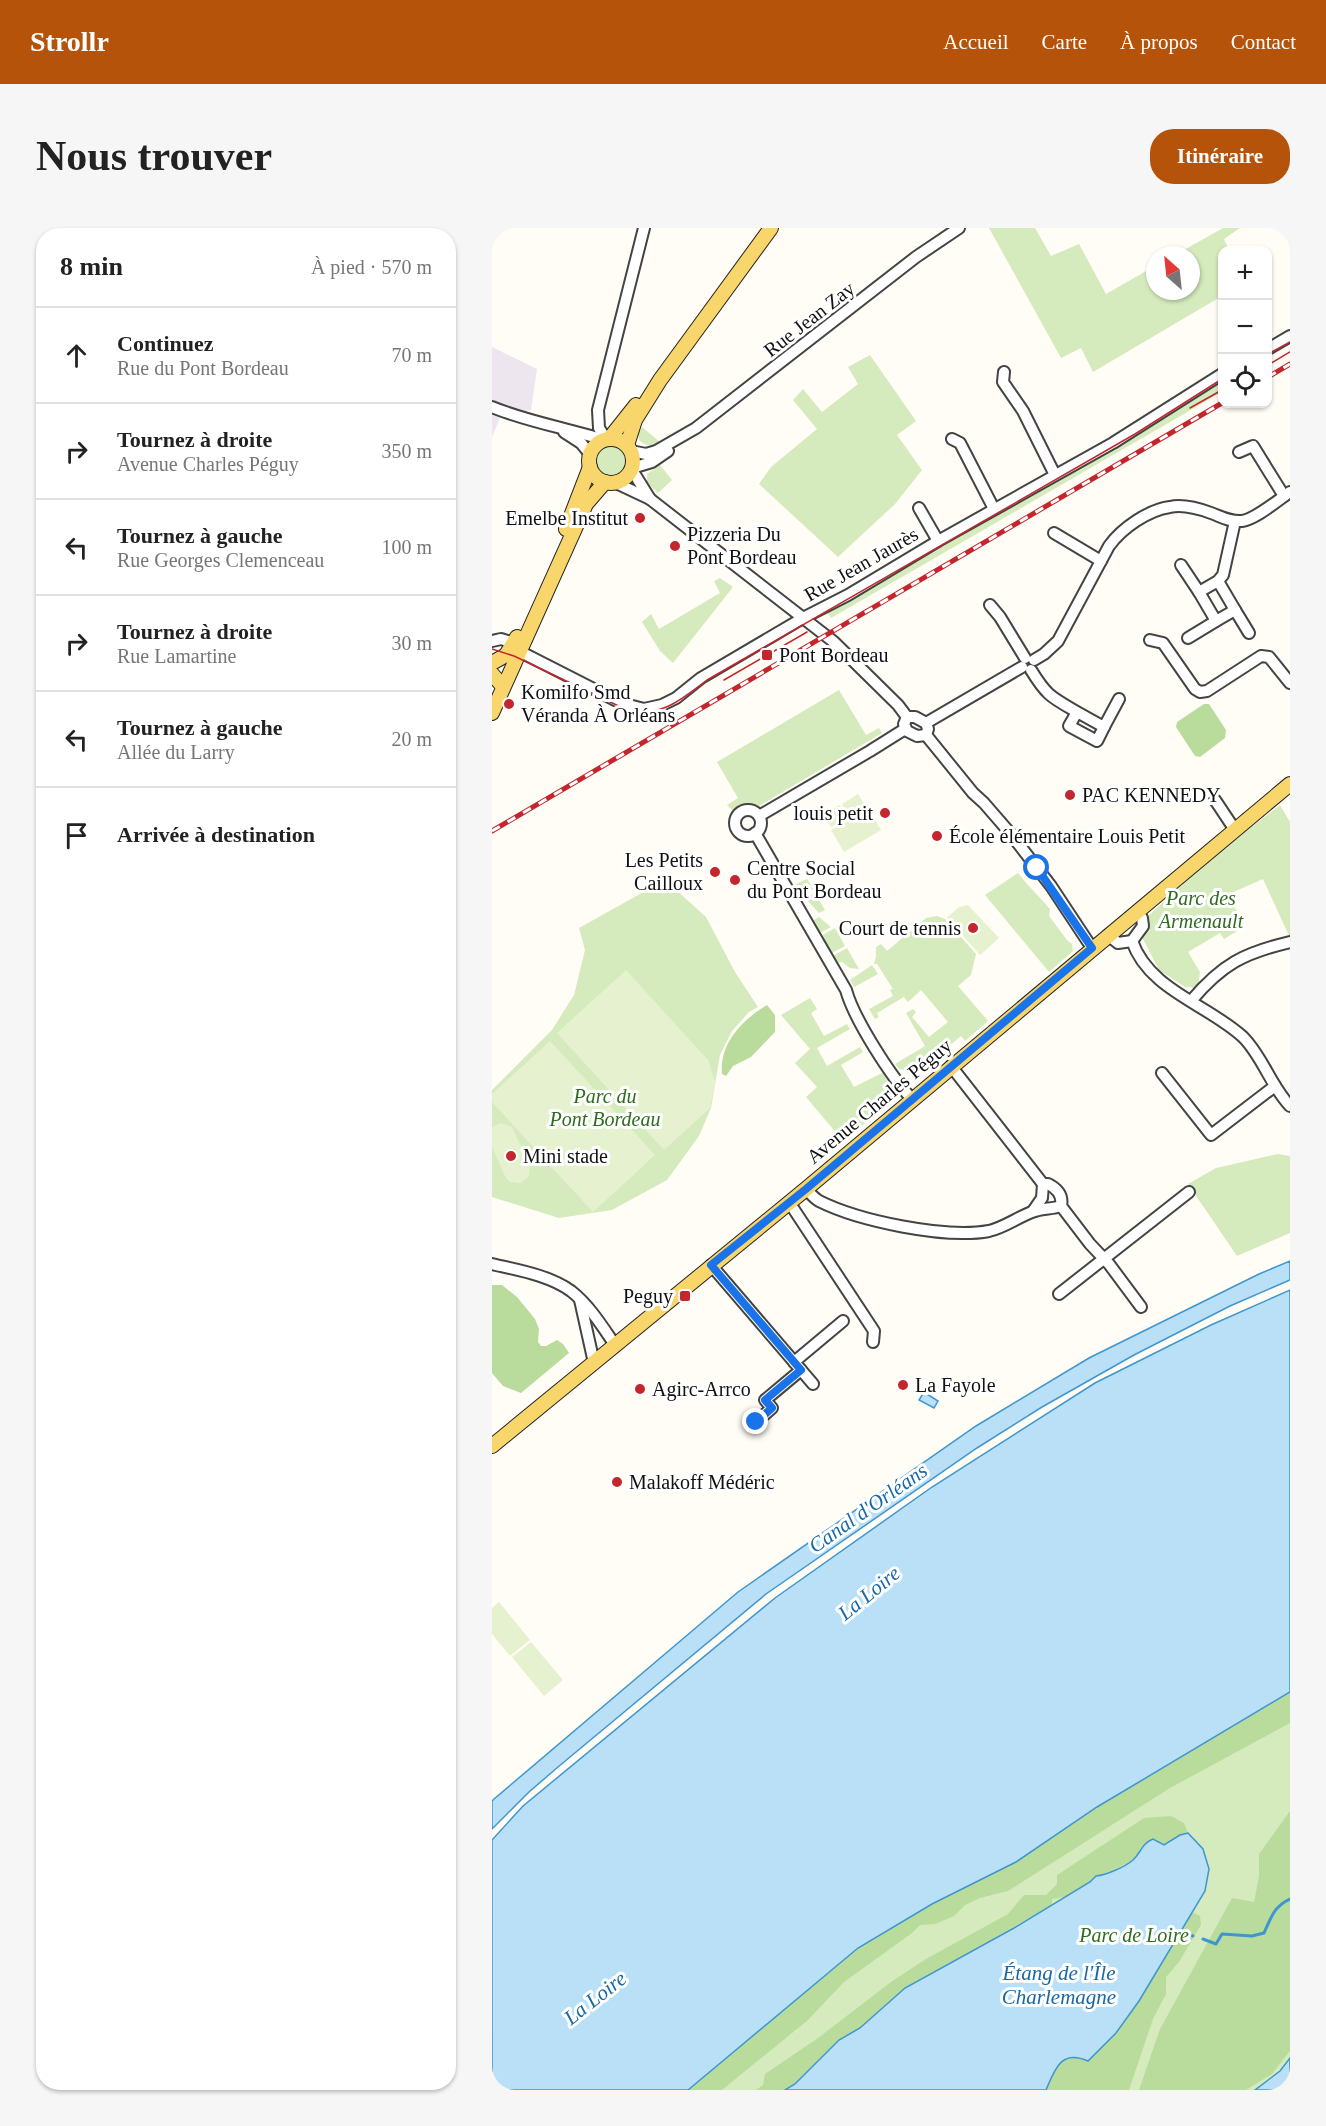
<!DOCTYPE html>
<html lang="fr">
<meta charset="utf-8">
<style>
:root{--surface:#fff;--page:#f6f6f6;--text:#222;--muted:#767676;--line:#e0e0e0;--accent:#b45309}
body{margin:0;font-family:"Times New Roman",serif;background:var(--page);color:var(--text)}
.controls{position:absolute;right:18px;top:18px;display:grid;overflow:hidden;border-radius:12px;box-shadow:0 2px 4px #0004}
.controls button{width:54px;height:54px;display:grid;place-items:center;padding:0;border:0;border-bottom:2px solid var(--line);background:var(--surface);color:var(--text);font:30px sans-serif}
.compass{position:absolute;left:654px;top:18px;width:54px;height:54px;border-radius:50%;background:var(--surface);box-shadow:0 2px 4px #0004;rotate:333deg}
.stop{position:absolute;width:18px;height:18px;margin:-14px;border:4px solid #1a73e8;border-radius:50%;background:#fff}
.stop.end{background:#1a73e8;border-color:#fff;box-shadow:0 2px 6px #0008}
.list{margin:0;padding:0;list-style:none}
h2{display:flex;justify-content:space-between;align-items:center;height:78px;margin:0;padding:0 24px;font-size:26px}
h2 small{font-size:20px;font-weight:400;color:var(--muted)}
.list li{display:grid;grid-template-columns:39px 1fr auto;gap:18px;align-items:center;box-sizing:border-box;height:96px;padding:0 24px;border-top:2px solid var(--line)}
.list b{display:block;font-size:22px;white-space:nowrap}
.list p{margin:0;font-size:20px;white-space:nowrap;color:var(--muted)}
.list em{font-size:20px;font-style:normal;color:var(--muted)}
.icon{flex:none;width:33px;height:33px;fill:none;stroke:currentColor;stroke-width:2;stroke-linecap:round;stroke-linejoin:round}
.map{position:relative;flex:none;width:798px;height:1862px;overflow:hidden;border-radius:24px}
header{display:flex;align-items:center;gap:36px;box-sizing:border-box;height:84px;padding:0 30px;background:var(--accent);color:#fff}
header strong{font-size:28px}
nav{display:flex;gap:33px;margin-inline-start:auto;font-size:21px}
.intro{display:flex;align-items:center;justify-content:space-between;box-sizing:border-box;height:144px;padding:0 36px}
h1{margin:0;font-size:42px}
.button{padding:15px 27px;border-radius:24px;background:var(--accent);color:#fff;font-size:21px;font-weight:700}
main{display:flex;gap:36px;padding:0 36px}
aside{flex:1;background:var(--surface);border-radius:24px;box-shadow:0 2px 4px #0004}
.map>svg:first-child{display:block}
</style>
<header>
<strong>Strollr</strong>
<nav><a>Accueil</a><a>Carte</a><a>À propos</a><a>Contact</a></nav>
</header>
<div class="intro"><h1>Nous trouver</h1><a class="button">Itinéraire</a></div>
<main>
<aside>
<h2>8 min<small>À pied · 570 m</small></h2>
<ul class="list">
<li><svg class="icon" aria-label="ahead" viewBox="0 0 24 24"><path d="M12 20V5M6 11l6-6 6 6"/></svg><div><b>Continuez</b><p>Rue du Pont Bordeau</p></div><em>70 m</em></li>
<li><svg class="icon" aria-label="right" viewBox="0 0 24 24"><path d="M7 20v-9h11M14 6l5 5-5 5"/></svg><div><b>Tournez à droite</b><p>Avenue Charles Péguy</p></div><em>350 m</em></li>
<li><svg class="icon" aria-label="left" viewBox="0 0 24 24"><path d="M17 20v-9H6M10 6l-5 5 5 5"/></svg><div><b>Tournez à gauche</b><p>Rue Georges Clemenceau</p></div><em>100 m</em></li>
<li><svg class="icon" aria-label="right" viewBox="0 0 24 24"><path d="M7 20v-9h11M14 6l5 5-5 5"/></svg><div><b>Tournez à droite</b><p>Rue Lamartine</p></div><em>30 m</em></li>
<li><svg class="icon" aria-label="left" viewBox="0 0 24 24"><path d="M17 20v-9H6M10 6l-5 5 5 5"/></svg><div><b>Tournez à gauche</b><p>Allée du Larry</p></div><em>20 m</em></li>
<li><svg class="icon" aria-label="arrive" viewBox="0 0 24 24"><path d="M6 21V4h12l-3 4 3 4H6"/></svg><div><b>Arrivée à destination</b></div></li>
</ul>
</aside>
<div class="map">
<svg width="798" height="1862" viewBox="0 0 798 1862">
<rect width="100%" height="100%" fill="#fffdf5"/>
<!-- industrial -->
<path fill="#eee6ef" d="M 0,119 L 45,141 L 39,182 L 8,190 L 0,209 Z"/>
<!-- green -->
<g fill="#d5ebbd">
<path d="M 497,0 L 543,0 L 559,28 L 587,16 L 614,66 L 663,38 L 663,63 L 699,63 L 699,27 L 683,27 L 731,0 L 748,0 L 732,11 L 737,22 L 730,22 L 730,68 L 601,144 L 589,120 L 569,130 Z"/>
<path d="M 378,127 L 424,193 L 405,207 L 430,242 L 403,276 L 346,329 L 267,256 L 279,239 L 325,201 L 301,172 L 311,161 L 330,184 L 366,156 L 356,139 Z"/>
<path d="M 730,150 L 730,164 L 339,390 L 333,381 Z"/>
<path d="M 150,199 L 169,215 C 160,217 153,219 147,212 L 146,206 Z"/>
<circle cx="119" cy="234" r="15"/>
<path d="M 168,237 L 180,252 L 166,265 L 155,255 L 155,246 Z"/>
<path d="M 228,350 L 241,359 L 181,435 L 168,423 L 150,394 L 159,386 L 167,401 L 228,365 L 222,353 Z"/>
<path d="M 347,462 L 374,507 L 387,500 L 390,505 L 267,578 L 254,576 L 241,583 L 235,577 L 246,570 L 225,534 Z"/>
<path d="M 788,577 L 798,594 L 798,710 L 771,651 L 737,666 L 752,699 L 732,711 L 728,705 L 696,724 L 708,744 L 706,760 L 693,759 L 667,742 L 651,711 L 657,687 L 723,627 Z"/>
<path d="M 526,645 C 536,658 548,669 558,681 L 557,688 L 575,712 L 580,716 L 581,723 L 557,744 L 493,667 Z"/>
<path d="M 315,651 L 321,661 L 311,667 L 304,656 Z"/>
<path d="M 173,652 L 214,689 L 243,744 L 266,779 L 257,784 L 240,803 L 228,827 L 219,880 L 207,908 L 175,952 L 120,982 L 67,990 L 0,969 L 0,862 L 60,802 L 82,767 L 93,722 L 87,700 Z"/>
<path d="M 323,665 L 333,682 L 327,685 L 313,670 Z"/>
<path d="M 445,688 L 453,691 L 484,726 L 479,747 L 466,758 L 496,793 L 473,813 L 469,808 L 432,839 L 422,845 L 407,841 L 403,836 L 433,818 L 414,785 L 421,781 L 424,784 L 420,789 L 437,809 L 456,794 L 429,762 L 416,774 L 412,769 L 385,785 L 387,789 L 383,791 L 377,781 L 401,768 L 398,762 L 401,761 L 385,736 L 382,736 L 384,728 L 384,719 L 389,716 L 395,723 L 434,690 Z"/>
<path d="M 327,689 L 339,699 L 328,705 L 320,693 Z"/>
<path d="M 343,700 L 353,718 L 340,725 L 329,708 Z"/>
<path d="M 355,720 L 367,741 L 358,740 L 350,734 L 345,735 L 341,728 Z"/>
<path d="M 380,737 L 386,746 L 362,759 L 358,752 Z"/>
<path d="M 318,770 L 325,781 L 319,785 L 332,808 L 355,796 L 358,801 L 325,820 L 335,838 L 368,819 L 371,824 L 349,837 L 362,859 L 390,845 C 397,854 404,865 397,876 L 351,913 L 314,869 L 325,859 L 303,835 L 318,821 L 289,787 Z"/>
<path d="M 786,926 L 798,928 L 798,1005 L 745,1028 L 696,956 L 724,940 Z"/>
<path d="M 798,1435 L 798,1862 L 160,1862 Z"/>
</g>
<!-- forest -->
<g fill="#b9dc9c">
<path d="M 712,476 L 717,476 L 734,502 L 733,510 L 708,529 L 703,528 L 684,499 L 685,494 Z"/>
<path d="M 275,777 L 283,787 L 283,804 L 259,829 L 241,838 L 234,848 L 230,846 C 227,816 250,792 275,777 Z"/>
<path d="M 0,1057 L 10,1057 L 25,1069 L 43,1091 L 47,1101 L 46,1114 L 49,1118 L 54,1118 L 65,1112 L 71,1116 L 77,1125 L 29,1165 L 11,1158 L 0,1145 Z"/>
<path d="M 798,1464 L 798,1495 L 678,1560 L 516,1663 L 488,1670 L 473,1677 L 462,1688 L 443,1696 L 428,1697 L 420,1705 L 352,1754 L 316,1792 L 230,1862 L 197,1862 L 366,1720 L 440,1676 L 524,1634 L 605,1579 Z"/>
<path d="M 798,1583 L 798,1823 L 780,1846 L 754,1862 L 647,1862 L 668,1801 L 740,1670 L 762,1674 L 767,1648 L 767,1626 Z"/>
<path d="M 679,1588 L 692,1595 L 696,1605 L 688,1607 L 672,1618 L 650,1618 L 642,1632 L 610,1647 L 604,1648 C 593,1660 576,1670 560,1671 L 560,1677 L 413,1760 L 368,1800 L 347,1812 L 303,1856 L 293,1862 L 264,1862 L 271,1857 L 273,1846 L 326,1810 L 399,1754 L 434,1731 L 516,1686 L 532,1667 L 554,1667 L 565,1656 L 565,1647 L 652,1590 Z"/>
<path d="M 700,1684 L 708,1688 L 709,1697 L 687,1734 L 674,1749 L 674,1766 L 661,1791 L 637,1862 L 554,1862 L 564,1838 L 571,1832 L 588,1829 L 626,1802 L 647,1773 Z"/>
</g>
<!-- pitch -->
<g fill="#e6f2cf">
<path d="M 366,566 L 374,579 L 357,588 L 350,576 Z"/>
<path d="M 348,577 L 355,590 L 339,599 L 332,586 Z"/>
<path d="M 377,580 L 389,602 L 352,624 L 339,602 Z"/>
<path d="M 476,677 L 507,710 L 488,727 L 455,690 L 467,679 Z"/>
<path d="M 134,742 L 216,832 L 223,854 L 218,880 L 172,922 L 65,805 Z"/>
<path d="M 58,813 L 163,927 L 101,984 L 0,874 L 0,866 Z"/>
<path d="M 9,895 L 20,899 L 38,938 L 37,948 L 29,955 L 18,954 L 14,950 L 0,919 L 0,899 Z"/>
<path d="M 7,1374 L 38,1412 L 18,1428 L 0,1406 L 0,1380 Z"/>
<path d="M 39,1414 L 71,1452 L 52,1468 L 20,1429 Z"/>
</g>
<!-- water -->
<g fill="#b9e0f7" stroke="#3f96cf" stroke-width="1.5">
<path d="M 798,1033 L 798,1052 L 738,1078 L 642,1127 L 550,1179 L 485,1220 L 274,1366 L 66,1539 L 37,1564 L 0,1601 L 0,1573 L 2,1571 L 246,1364 L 484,1198 L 597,1130 L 767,1046 Z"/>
<path d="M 798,1062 L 798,1464 L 605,1579 L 524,1634 L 440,1676 L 366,1720 L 196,1862 L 0,1862 L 0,1612 L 31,1578 L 283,1370 L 440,1259 L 603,1155 L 719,1097 Z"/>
<path d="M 432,1164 L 446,1173 L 442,1180 L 427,1172 Z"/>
<path d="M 696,1605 L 711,1621 L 717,1641 L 713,1663 L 647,1773 L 624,1805 L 596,1833 C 569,1821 563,1841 554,1862 L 293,1862 L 303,1856 L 347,1812 L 368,1800 L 413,1760 L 522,1700 L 598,1654 L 604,1648 C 614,1647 633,1639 641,1632 C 649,1625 649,1616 661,1611 L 672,1617 L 688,1607 Z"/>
<path d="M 798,1830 L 798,1851 L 787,1862 L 763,1862 L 788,1843 Z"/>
</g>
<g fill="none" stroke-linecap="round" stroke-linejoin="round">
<!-- stream -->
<g stroke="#3f96cf" stroke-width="3">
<path d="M 688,1703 L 701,1708"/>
<path d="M 711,1711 L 724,1716 L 730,1706 L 760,1708 L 772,1705 C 779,1690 782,1678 798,1671"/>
</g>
<defs>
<g id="minor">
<path d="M 796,0 L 798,3"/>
<path d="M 776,121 L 798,108"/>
<path d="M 512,144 L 511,154 L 531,183 L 563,247"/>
<path d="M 0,179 C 36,194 75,200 112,212"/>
<path d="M 72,204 L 89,215 L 98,226"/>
<path d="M 114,211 L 107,200 L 106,182 L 152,0"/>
<path d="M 460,211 L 468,215 L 502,281"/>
<path d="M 139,223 L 154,226 L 164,223 L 204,200 L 424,29 L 467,0"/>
<path d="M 747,224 L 761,218 L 792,268"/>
<path d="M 140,240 L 160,234 L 176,223"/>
<path d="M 140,242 L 158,271"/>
<path d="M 124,255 L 158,271 L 342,414 L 406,477 L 415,489"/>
<path d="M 427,280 L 446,313"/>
<path d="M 562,305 L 609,333"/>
<path d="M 689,337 L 707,364"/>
<path d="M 726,353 L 743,382 L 724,393 L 707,364 L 726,353 L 731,347 L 743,293"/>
<path d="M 498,377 L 508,389 L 533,430"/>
<path d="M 743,382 L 757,405"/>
<path d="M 696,410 L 724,393"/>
<path d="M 658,412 L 671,415 L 703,461 L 708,464 L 715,463 L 769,428 L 777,429 L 798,455"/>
<path d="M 0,413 L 9,411 L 22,415"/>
<path d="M 21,420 L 129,475 L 152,481 L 170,477 L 184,470 L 209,450 L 311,390 L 356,367 L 446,313 L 621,215 L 730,146"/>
<path d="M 542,432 L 552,426 L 566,413 L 617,318 C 630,300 656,282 678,279 C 691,276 708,281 719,285 C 730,289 738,294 750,293 C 764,291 786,272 798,264"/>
<path d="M 539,442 C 555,468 559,469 585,484 L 577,498 L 605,513 L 612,499 L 585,484"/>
<path d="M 415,489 L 423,489 L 434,495 L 436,501 L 434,507 L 425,508 L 415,503 L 412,496 Z"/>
<path d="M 434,495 L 530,439"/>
<path d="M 612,499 L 627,471"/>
<path d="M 434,507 L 481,565 L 492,575 L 518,605 L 559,658 L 600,720"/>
<path d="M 723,572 L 743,602"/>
<circle cx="256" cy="595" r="13"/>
<path d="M 267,588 L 378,523 L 413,501"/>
<path d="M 263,605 L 354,762 C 362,791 399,849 420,871"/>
<path d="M 616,707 L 626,715 L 640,713"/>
<path d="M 640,713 C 657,762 715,776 751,809 C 771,829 778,857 798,878"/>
<path d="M 640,713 L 651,698 L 650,690 L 645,684"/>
<path d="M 699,773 C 730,736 752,725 798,714"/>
<path d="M 459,838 L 551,956 L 556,956 C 566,961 571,968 569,978 L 598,1016 L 617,1036 L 649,1079"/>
<path d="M 670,845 L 719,907 L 783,858"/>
<path d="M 314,961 C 318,965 322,970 327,973 C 367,993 453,1011 497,1003 C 514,999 527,988 543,983 C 552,980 561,981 569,978"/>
<path d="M 297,974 L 382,1103 L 381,1114"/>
<path d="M 541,983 L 550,970 L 551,956"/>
<path d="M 0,1036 C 25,1042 57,1047 79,1063 C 97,1077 110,1098 123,1117"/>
<path d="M 219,1037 L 321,1156"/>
<path d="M 567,1066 L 697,964"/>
<path d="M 88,1072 L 102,1135"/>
<path d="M 302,1134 L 351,1093"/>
<path d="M 264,1194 L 280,1180 L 273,1172 L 309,1142"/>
</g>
<g id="major">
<circle cx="119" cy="233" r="22"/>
<path d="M 117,211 L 144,177"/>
<path d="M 135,217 L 143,192 L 168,152 L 279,0"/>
<path d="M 74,301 L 98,239"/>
<path d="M 0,435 L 14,427 L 25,409"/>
<path d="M 0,446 L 8,455"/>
<path d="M 0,485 L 94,276 L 113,254"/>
<path d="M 0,1218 L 314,961 L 798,556"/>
</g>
</defs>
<!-- minor casing -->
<use href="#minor" stroke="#444" stroke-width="14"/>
<!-- major casing -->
<use href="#major" stroke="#222" stroke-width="16"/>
<!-- minor -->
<use href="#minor" stroke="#fff" stroke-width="10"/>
<!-- major -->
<use href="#major" stroke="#f9d66b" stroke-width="14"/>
<!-- tram -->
<g stroke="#c4262e" stroke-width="1.5">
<path d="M 776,126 L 798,114"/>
<path d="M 776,137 L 798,124"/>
<path d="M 698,180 L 730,162"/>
<path d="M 0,421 L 22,428 L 137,483 C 170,489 190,471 215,452 L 643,206 L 730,151"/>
<path d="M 232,452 L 315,404"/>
</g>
<defs>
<g id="rail">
<path d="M 776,149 L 798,136"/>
<path d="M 0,603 L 730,175"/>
</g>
</defs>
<!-- rail casing -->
<use href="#rail" stroke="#c4262e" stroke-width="5"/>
<!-- rail -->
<use href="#rail" stroke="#fff" stroke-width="3" stroke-dasharray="9" stroke-linecap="butt"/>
</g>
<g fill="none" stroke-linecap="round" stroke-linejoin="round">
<!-- route -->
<path stroke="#1a73e8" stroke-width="8" d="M 264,1194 L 280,1180 L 273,1172 L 309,1142 L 219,1037 L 314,961 L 600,720 L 545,640"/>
</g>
<!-- markers -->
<g fill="#c4262e" stroke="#fff" stroke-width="2">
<circle cx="148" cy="290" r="6"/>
<circle cx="183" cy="318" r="6"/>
<rect x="269" y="421" width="12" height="12" rx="3"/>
<circle cx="17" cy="476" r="6"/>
<circle cx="578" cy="567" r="6"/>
<circle cx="393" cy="585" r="6"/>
<circle cx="445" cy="608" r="6"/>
<circle cx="223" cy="644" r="6"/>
<circle cx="243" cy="652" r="6"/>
<circle cx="481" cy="700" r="6"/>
<circle cx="19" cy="928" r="6"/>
<rect x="187" y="1062" width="12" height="12" rx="3"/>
<circle cx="411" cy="1157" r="6"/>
<circle cx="148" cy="1161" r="6"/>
<circle cx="125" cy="1254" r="6"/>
</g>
<g text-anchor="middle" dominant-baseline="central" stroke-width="6" stroke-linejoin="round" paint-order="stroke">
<!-- street labels -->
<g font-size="20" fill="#111" stroke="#fff">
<text transform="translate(317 91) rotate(-38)">Rue Jean Zay</text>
<text transform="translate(369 336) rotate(-30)">Rue Jean Jaurès</text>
<text transform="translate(387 873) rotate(-40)">Avenue Charles Péguy</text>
</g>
<!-- poi labels -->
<g font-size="20" fill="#111" stroke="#fff" text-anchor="start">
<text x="136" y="290" text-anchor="end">Emelbe Institut</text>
<text x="195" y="306">Pizzeria Du<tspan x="195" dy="23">Pont Bordeau</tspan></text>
<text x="287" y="427">Pont Bordeau</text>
<text x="29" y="464">Komilfo Smd<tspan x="29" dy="23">Véranda À Orléans</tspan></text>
<text x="590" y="567">PAC KENNEDY</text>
<text x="381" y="585" text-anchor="end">louis petit</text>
<text x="457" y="608">École élémentaire Louis Petit</text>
<text x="211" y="632" text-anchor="end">Les Petits<tspan x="211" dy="23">Cailloux</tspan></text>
<text x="255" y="640">Centre Social<tspan x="255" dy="23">du Pont Bordeau</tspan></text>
<text x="469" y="700" text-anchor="end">Court de tennis</text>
<text x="31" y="928">Mini stade</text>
<text x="181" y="1068" text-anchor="end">Peguy</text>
<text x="423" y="1157">La Fayole</text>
<text x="160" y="1161">Agirc-Arrco</text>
<text x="137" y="1254">Malakoff Médéric</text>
</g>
<!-- park labels -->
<g font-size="20" font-style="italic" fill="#2f6b1f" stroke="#fff">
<text x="709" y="670">Parc des<tspan x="709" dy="23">Armenault</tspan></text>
<text x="113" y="868">Parc du<tspan x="113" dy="23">Pont Bordeau</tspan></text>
<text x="642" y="1707">Parc de Loire</text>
</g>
<!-- water labels -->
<g font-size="21" font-style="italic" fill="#1768a6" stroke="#fff">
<text transform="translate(376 1280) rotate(-35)">Canal d'Orléans</text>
<text transform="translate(377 1365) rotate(-39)">La Loire</text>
<text x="567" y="1745">Étang de l'Île<tspan x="567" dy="24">Charlemagne</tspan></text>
<text transform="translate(103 1770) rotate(-38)">La Loire</text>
</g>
</g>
</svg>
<div class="controls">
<button>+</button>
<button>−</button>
<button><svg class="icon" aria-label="locate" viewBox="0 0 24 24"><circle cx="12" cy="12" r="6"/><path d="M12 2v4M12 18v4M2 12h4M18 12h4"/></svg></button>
</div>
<svg class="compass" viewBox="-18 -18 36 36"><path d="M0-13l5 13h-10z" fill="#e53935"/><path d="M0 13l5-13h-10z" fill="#767676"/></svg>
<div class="stop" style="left:545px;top:640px"></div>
<div class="stop end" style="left:264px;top:1194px"></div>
</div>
</main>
